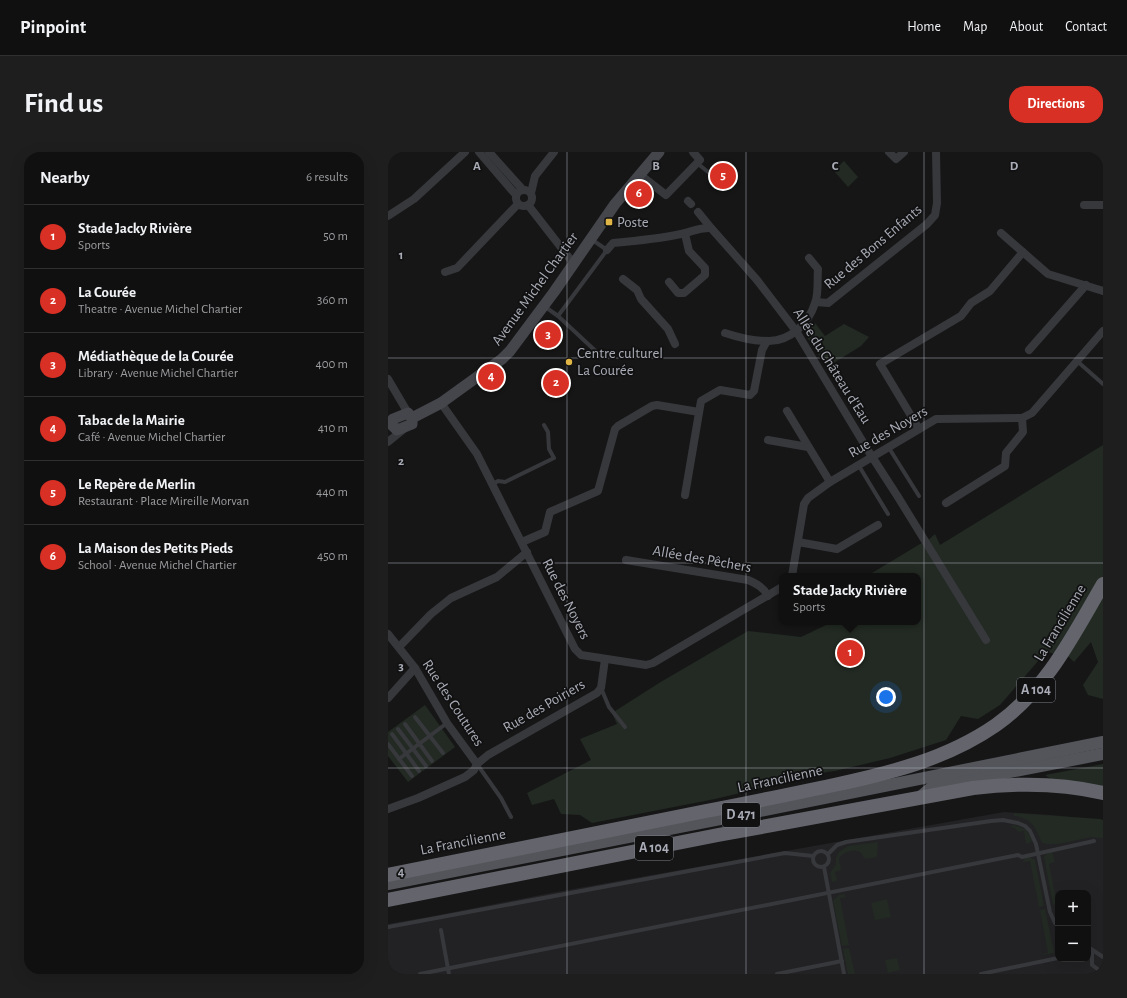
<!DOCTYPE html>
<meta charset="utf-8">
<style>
:root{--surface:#101011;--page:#1e1e1f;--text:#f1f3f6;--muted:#9c9d9f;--line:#303031;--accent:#d93025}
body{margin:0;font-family:"Alegreya Sans",sans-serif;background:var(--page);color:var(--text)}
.controls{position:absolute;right:12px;bottom:12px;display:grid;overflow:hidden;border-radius:8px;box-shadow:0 4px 16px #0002}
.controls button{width:36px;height:36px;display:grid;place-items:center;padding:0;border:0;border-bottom:1px solid var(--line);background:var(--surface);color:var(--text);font:20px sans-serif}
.you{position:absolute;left:498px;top:545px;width:14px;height:14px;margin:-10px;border:3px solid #fff;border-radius:50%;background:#1a73e8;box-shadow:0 0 0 6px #1a73e833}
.badge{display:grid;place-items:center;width:26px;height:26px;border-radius:50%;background:var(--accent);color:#fff;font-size:13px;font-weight:700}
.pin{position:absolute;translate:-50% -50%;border:2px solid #fff;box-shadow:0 1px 4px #0006}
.popup{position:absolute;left:391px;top:421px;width:142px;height:52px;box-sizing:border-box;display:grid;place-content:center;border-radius:8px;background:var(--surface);filter:drop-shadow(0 1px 3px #0005);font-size:13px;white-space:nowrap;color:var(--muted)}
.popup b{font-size:15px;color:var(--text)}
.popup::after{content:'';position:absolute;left:50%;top:100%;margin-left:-8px;border:8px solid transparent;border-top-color:var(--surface)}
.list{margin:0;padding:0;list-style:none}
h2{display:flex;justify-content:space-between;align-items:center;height:52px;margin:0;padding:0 16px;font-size:17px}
h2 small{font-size:13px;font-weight:400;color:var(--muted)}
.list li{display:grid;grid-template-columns:26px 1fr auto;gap:12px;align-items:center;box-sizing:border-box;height:64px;padding:0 16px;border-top:1px solid var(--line)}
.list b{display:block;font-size:15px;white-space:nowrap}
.list p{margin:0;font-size:13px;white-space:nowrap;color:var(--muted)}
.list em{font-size:13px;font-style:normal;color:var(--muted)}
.map{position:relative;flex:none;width:715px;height:822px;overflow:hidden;border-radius:16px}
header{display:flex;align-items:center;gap:24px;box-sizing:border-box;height:56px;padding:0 20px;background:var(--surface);border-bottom:1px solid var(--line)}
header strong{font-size:19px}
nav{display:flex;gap:22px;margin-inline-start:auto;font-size:14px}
.intro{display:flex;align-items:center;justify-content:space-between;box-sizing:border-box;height:96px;padding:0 24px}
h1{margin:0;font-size:28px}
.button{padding:10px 18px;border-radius:16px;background:var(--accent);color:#fff;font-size:14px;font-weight:700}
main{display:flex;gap:24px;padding:0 24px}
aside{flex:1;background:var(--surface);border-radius:16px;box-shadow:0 4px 16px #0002}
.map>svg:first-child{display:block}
</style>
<header>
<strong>Pinpoint</strong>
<nav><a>Home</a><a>Map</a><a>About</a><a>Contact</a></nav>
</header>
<div class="intro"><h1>Find us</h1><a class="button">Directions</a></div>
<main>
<aside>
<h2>Nearby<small>6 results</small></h2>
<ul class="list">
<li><span class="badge">1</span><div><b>Stade Jacky Rivière</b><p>Sports</p></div><em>50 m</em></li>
<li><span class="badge">2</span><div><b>La Courée</b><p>Theatre · Avenue Michel Chartier</p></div><em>360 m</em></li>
<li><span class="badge">3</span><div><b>Médiathèque de la Courée</b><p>Library · Avenue Michel Chartier</p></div><em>400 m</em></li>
<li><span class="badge">4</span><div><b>Tabac de la Mairie</b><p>Café · Avenue Michel Chartier</p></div><em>410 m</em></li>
<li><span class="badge">5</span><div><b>Le Repère de Merlin</b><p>Restaurant · Place Mireille Morvan</p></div><em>440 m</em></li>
<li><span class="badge">6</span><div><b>La Maison des Petits Pieds</b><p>School · Avenue Michel Chartier</p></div><em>450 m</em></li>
</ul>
</aside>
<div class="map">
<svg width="715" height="822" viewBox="0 0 715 822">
<rect width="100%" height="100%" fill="#161617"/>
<!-- built -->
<path fill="#222224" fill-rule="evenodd" d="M 616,660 L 663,663 L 715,668 L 715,822 L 0,822 L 0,772 L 46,764 L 163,741 ZM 670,741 L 700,741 L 700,807 L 670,807 Z"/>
<!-- green -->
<g fill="#222a23">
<path d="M 456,9 L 470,25 L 460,35 L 446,19 Z"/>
<path d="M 427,171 L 437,184 L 456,172 L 481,185 L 473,194 L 439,215 L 417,182 Z"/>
<path d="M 715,293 L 715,547 L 700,543 L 695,533 L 710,510 L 703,490 L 686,510 L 681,505 L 658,500 L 612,553 L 590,567 L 573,564 L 558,588 L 502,606 L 447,619 L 439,620 L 327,647 L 204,671 L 192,663 L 173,662 L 166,647 L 144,653 L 139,641 L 203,608 L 192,587 L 229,572 L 224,561 L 271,531 L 360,479 L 413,485 L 438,473 L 439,470 L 530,470 L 530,424 L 479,424 L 537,389 L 539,389 L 547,382 L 552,393 Z"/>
<path d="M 37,553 L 67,595 L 20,630 L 0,604 L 0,580 Z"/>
<path d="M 715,612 L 715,635 L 663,627 L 657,623 Z"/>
<path d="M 626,661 L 712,667 L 715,668 L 715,686 C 710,686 704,685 699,686 C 685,688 668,695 654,691 C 648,676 644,666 626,664 Z"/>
<path d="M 624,673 C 635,675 641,678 644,690 L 638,692 L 636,679 L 630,680 L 627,676 L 623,675 Z"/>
<path d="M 490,690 L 489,705 L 477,707 C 476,706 474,702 473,701 C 467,695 455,701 451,706 L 453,718 L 447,720 L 449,729 L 444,730 L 442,721 L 448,713 L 448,706 L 451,700 L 460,694 Z"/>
<path d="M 664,700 L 667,710 L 661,712 L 669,752 L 665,753 L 656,705 L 660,701 Z"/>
<path d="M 638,705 L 641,705 L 647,708 L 656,754 L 651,755 L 642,709 L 636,710 L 635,709 Z"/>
<path d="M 456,742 L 458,745 L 452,746 L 461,793 L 454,794 L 445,748 L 451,743 Z"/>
<path d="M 499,747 L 503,765 L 487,768 L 483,751 Z"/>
<path d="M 657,757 L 666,800 L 666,801 L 655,803 L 654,802 L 660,801 L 652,758 Z"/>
<path d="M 461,796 L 467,822 L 460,822 L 455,797 Z"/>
<path d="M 509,806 L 512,818 L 500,821 L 497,808 Z"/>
</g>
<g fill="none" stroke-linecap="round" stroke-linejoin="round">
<!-- lane -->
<g stroke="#37383c" stroke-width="4">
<path d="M 309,11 L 325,24"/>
<path d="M 156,154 L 170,164 L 214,205"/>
<path d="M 170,164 L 219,98 L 203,87"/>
<path d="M 689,209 L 715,232"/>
<path d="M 501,296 L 531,344"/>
<path d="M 471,314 L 500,362"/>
<path d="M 105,332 L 110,329 L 117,330 L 166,306 L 161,297 L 160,280 L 156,273"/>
<path d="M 213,536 L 221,555 L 237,575"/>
<path d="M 27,565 L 55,601"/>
<path d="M 17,572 L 44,609"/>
<path d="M 10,577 L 38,614"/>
<path d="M 4,582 L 31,619"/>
<path d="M 0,592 L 24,624"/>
<path d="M 11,607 L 59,571"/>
<path d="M 89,612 L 113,646 L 123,665"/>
<circle cx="433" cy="707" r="8"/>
<path d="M 440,702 L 449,693 L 458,690 L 603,669 L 615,668 L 630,671 L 637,674 L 642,679 L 648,692 L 662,760 L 667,771 L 670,773"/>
<path d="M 436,715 L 456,822"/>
<path d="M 0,775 L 397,701 L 425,704"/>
<path d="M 53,778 L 61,822"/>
<path d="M 700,795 L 715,805"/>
<path d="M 704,798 L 704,813 L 715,821"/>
<path d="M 32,822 L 630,703 L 634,705 L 706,689"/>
<path d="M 389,822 L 454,809"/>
<path d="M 593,822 L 670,806"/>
</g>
<!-- street -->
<g stroke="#37383c" stroke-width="8">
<path d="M 91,0 L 128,43"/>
<path d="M 101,0 L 135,38"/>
<path d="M 501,0 L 508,7 L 516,0"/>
<path d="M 251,22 L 278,43 L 312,8 L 305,0"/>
<circle cx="136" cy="46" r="8"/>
<path d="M 143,41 L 147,24 L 166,0"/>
<path d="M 300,49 L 303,52"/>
<path d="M 140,53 L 186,112"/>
<path d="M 696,53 L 715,53"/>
<path d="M 310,60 L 323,76"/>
<path d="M 0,64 L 26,47 L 77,0"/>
<path d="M 613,81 L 660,122 L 715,139"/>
<path d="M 219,98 L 225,91 C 248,89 270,87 293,82 C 305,80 310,75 323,76 L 369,128 L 408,179 L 481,300 L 510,345 L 598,488"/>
<path d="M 57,120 L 69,116 L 130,52"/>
<path d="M 235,127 L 249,138 L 253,147 L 280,177 L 287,192"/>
<path d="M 281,130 L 290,141 L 296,141 L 317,123 L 317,116 L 301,99 L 297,82"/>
<path d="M 428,150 L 440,151 L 539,72 L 547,63 L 549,51 L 548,0"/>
<path d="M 337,181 C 349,185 367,189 379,189 C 402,190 421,171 427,151 C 431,141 429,128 430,117 L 421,106"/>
<path d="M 641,198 L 698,133"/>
<path d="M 0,227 L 20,261"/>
<path d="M 53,251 L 89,302 L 187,497 L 193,503 L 258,513 L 265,511 L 394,435"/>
<path d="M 399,259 L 442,330"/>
<path d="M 531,277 L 492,212 L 573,164 L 583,151 L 602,139 L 635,100"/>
<path d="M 380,288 L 420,295"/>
<path d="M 0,290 L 16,277"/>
<path d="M 297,343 L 313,249 L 332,238 L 362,243 L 366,239 L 374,198 L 379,189"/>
<path d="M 558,351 L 617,314 L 618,301 L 635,280 L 634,266"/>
<path d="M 134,390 L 157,380 L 162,360 L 210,339 L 227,277 L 230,274 L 264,254 L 269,253 L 311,260"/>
<path d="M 410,390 L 449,397 L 490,373"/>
<path d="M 238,408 L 360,428 C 369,432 375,435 380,444"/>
<path d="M 404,424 L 416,352 L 420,346 L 442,330 L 548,267 L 634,266 L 644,261 L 715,179"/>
<path d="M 0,482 L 27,516 L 59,571 L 89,612"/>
<path d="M 11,495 L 43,462 L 63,446 L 109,425 L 139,400"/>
<path d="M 0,546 L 27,516"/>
<path d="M 0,657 L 30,646 L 77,625 L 86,618 L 89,612 L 100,603 L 209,541 L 213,536 L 217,507"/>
</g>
<!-- secondary -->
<g stroke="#45464c" stroke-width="11">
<path d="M 20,261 L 24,266 L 24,272 L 9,278 L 4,273 L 5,267 Z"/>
<path d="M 24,266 L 53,251 L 114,207 L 122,199 L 166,140 L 227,52 L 271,0"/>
</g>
<!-- primary -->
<g stroke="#53555b" stroke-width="12">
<path d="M 532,645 L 544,635 L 715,602"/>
<path d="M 0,732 L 327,668 L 715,590"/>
</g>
<!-- highway -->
<g stroke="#64656c" stroke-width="14">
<path d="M 0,723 C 106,701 212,680 318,659 C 361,651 403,642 446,633 C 502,621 559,607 608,573 C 659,537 684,485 715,432"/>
<path d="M 0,748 L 330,683 L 585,636 C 628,631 673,631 715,641"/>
</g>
</g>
<!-- grid -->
<path fill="none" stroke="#a9acb6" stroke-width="1" stroke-opacity="0.55" d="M 179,0 L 179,822M 358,0 L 358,822M 536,0 L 536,822M 0,206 L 715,206M 0,411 L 715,411M 0,616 L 715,616"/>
<!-- markers -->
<g fill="#dfb546" stroke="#111112" stroke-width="1.5">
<rect x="217" y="66" width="8" height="8" rx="2"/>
<circle cx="181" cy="210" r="4"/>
</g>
<g text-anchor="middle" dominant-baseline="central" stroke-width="3.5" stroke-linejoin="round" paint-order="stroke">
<!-- shield labels -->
<g fill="#111112" stroke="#7b7e85" stroke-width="1">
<rect x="629" y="526" width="38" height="24" rx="3"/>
<rect x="334" y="651" width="38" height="24" rx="3"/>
<rect x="247" y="684" width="38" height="24" rx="3"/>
</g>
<g font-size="14" font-weight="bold" fill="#a9acb6">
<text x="648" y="538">A 104</text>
<text x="353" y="663">D 471</text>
<text x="266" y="696">A 104</text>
</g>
<!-- poi labels -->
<g font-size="15" fill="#a9acb6" stroke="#111112" text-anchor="start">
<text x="229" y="70">Poste</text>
<text x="189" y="201">Centre culturel<tspan x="189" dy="17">La Courée</tspan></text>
</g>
<!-- street labels -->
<g font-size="15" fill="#a9acb6" stroke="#111112">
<text transform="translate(485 95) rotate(-40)">Rue des Bons Enfants</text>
<text transform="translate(147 137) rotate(-54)">Avenue Michel Chartier</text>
<text transform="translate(444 214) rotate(58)">Allée du Château d'Eau</text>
<text transform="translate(500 280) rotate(-30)">Rue des Noyers</text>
<text transform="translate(314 407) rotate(10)">Allée des Pêchers</text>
<text transform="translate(178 447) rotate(63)">Rue des Noyers</text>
<text transform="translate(672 471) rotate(-59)">La Francilienne</text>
<text transform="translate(65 551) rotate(57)">Rue des Coutures</text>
<text transform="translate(156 554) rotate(-30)">Rue des Poiriers</text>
<text transform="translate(392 627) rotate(-12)">La Francilienne</text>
<text transform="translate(75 690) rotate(-11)">La Francilienne</text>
</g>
</g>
<g font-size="13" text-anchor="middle" font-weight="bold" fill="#a9acb6" stroke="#111112" stroke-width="3.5" stroke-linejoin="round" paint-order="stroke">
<text x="89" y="18">A</text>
<text x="268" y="18">B</text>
<text x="447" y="18">C</text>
<text x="626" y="18">D</text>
<text x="13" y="107">1</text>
<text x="13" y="313">2</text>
<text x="13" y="518">3</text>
<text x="13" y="724">4</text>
</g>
</svg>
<div class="controls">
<button>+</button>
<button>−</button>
</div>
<div class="you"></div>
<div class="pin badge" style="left:462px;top:501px">1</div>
<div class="popup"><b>Stade Jacky Rivière</b>Sports</div>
<div class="pin badge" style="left:168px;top:231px">2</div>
<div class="pin badge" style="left:160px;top:183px">3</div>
<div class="pin badge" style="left:103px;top:225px">4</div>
<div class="pin badge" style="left:335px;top:24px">5</div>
<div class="pin badge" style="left:251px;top:42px">6</div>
</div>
</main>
